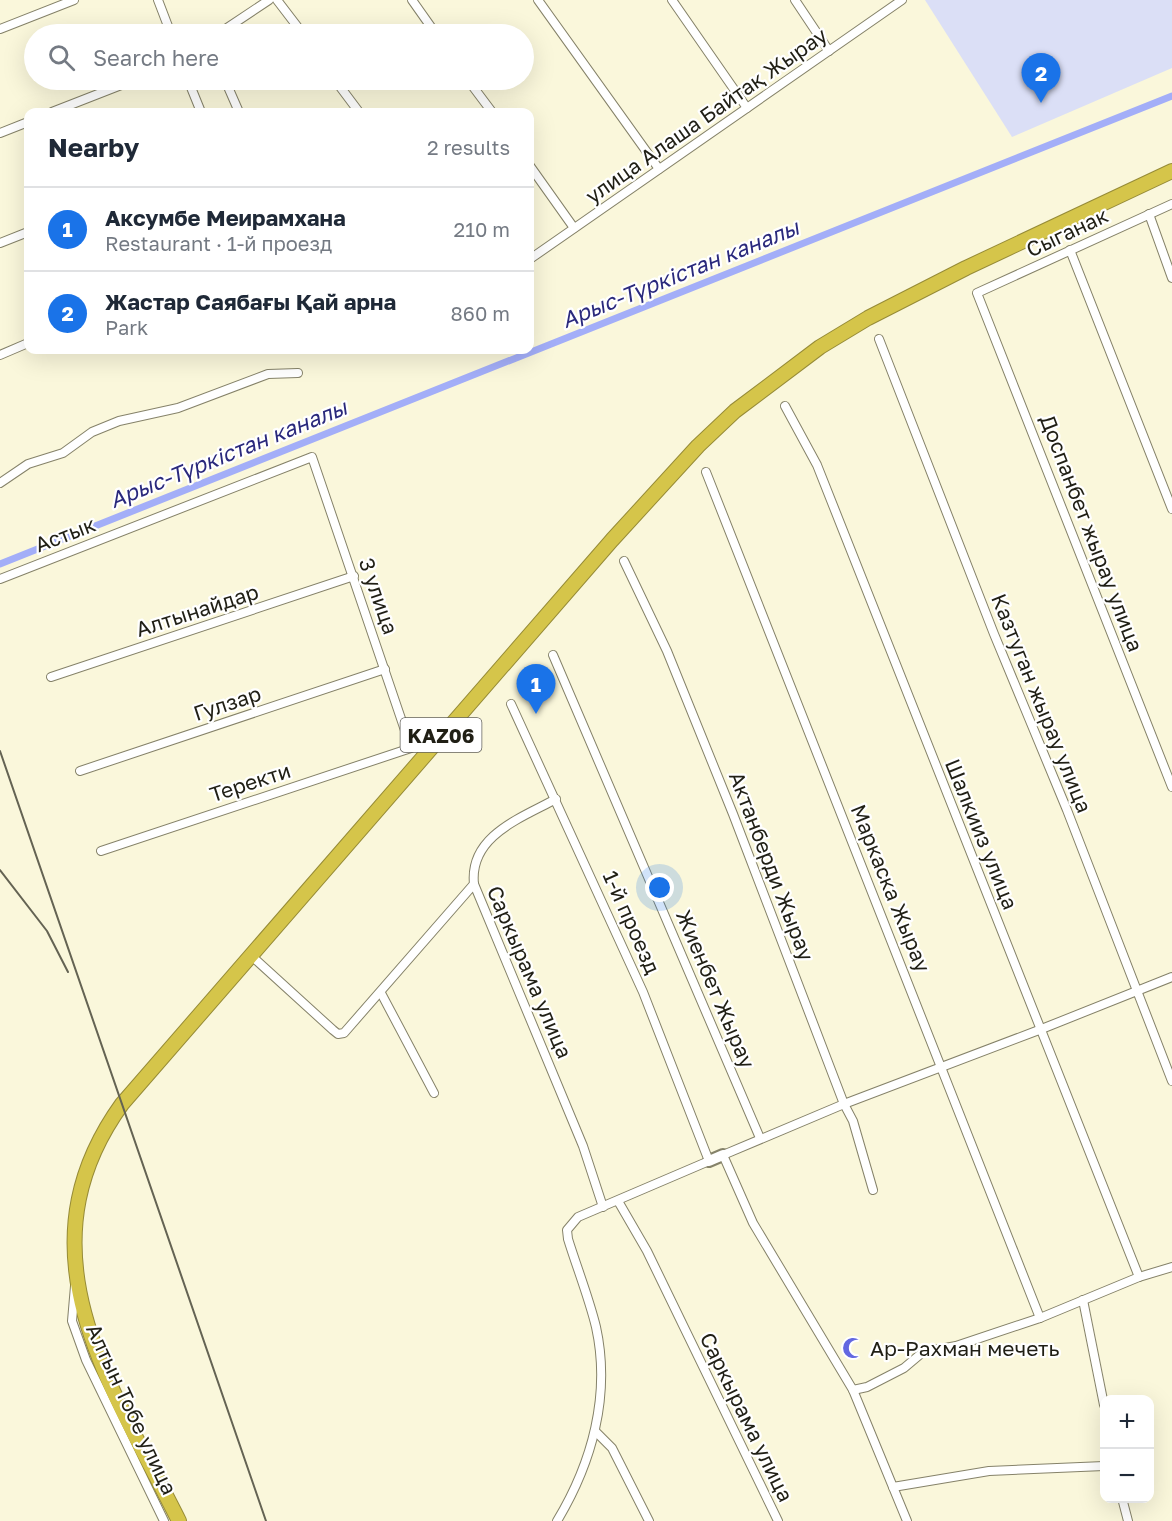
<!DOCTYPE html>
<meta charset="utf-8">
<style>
:root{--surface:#fff;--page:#f6f6f7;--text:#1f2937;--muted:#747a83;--line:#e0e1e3;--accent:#1a73e8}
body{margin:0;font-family:"Golos Text",sans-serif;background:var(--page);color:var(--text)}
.controls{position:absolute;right:18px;bottom:18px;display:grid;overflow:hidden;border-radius:12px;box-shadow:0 6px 24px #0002}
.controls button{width:54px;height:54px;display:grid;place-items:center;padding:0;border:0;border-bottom:2px solid var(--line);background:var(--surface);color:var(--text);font:30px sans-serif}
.you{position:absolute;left:660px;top:888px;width:21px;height:21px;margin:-15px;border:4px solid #fff;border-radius:50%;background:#1a73e8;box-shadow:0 0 0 9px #1a73e833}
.badge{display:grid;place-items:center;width:39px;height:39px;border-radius:50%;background:var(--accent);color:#fff;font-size:20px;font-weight:700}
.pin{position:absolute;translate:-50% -50px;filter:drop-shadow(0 2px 3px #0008)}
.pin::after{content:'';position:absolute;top:32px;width:21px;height:18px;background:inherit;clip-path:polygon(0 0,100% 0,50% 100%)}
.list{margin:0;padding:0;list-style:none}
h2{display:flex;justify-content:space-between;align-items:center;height:78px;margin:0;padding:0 24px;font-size:26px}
h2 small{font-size:20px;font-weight:400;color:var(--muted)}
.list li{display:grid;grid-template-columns:39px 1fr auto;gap:18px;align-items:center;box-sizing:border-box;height:84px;padding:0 24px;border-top:2px solid var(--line)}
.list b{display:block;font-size:22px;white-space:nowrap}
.list p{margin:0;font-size:20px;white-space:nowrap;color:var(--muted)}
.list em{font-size:20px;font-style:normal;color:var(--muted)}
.icon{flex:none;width:33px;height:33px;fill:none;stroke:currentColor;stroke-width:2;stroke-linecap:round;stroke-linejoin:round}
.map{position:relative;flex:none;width:1172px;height:1521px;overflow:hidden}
.search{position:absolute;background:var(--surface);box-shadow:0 6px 24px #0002;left:24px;top:24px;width:510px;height:66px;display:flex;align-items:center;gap:15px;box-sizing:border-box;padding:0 21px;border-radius:33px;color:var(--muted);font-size:22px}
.panel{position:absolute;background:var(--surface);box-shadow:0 6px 24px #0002;left:24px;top:108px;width:510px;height:246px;border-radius:12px}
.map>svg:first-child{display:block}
</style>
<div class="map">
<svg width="1172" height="1521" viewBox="0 0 1172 1521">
<rect width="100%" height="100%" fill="#faf7db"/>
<!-- green -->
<path fill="#dbdff6" d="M 925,0 L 1172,0 L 1172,68 L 1012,137 Z"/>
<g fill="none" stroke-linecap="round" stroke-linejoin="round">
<!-- canal -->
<path stroke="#a3aef8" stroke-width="7" d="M 0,564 L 1172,96"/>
<defs>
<g id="street">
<path d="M 158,0 L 171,34"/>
<path d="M 277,0 L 303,34"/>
<path d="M 412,0 L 436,34"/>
<path d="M 538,0 L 659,169"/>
<path d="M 672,0 L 747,108"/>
<path d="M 795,0 L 829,51"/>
<path d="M 0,29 L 74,0"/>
<path d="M 218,34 L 269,0"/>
<path d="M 188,80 L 201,112"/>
<path d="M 225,80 L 239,112"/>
<path d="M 335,80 L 359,112"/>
<path d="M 468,80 L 492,112"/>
<path d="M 52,112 L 134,80"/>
<path d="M 0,133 L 28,122"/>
<path d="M 530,166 L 574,228"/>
<path d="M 1172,204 L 977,293 L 1172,787"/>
<path d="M 1149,214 L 1172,278"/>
<path d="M 0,243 L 28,232"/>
<path d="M 1070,250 L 1172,509"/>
<path d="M 530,259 L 902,0"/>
<path d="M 879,339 L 994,634 L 1067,810 L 1172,1081"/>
<path d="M 0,355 L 28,343"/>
<path d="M 785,406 L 817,465 L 1139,1277"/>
<path d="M 706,472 L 1040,1318"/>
<path d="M 0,483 L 28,464 L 63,453 L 92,432 L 119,421 L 178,408 L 268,374 L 298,373"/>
<path d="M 624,561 L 667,651 L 733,814 L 844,1104 L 853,1121 L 873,1190"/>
<path d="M 0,579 L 312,457 L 411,748 L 101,851"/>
<path d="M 553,655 L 760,1138"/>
<path d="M 51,677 L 354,576"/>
<path d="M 511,704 L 643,992 L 709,1161 L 578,1217 L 567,1230 L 568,1239 C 577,1268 589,1298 596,1327 C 611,1395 592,1463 557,1521"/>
<path d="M 80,771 L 385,669"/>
<path d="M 474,884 C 469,836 521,818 556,799"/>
<path d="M 256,960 L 333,1030 L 338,1034 L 344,1033 L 474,884 L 583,1146 L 603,1207"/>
<path d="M 381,993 L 434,1093"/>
<path d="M 618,1201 L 647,1251 L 778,1521"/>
<path d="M 75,1286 L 72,1321 L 86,1360 L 164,1521"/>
<path d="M 1083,1300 L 1104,1405"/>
<path d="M 853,1390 L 867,1387 L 904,1368 L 923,1352 L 956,1346 L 1040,1318 L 1139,1277 L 1172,1267"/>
<path d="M 595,1431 L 612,1448 L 649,1521"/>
<path d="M 893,1487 L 989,1471 L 1104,1466"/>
<path d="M 1122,1498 L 1128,1521"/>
<path d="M 907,1521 L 853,1390 L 753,1223 L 723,1155 L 844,1104 L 1039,1030 L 1172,977"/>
</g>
<path id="secondary" d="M 709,1161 L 723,1155"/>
<path id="highway" d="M 179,1521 C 111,1385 16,1251 122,1104 L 612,540 L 698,446 L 735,411 L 820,347 L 868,318 L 966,268 L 1172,171"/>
</defs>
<!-- street casing -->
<use href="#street" stroke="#858269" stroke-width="10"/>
<!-- secondary casing -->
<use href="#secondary" stroke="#858269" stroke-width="14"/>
<!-- highway casing -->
<use href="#highway" stroke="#968b37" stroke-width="16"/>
<!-- street -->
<use href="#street" stroke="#fff" stroke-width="8"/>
<!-- secondary -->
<use href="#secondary" stroke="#fff" stroke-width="10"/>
<!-- highway -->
<use href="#highway" stroke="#d5c54a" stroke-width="14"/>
<!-- rail -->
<g stroke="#646353" stroke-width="2">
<path d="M 0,751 L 266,1521"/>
<path d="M 0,870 L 47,931 L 68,972"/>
</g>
</g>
<!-- icons -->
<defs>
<symbol id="mosque-bare" viewBox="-9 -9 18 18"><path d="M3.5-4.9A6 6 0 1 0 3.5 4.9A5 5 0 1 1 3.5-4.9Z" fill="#6368e1" stroke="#fff" stroke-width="2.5" paint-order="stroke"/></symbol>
</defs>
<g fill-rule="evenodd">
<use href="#mosque-bare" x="838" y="1333" width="30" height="30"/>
</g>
<g text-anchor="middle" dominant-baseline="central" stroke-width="4.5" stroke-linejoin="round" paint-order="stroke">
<!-- shield labels -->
<rect fill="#fff" stroke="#63625b" stroke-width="1.5" x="400.5" y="718" width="81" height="34" rx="4.5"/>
<g font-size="20" font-weight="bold" fill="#201f15">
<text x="441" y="735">KАZ06</text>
</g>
<!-- street labels -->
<g font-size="21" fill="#201f15" stroke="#fff">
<text transform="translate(706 115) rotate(-35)">улица Алаша Байтақ Жырау</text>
<text transform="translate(1067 232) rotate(-25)">Сыганак</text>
<text transform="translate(1092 533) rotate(69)">Доспанбет жырау улица</text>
<text transform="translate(65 534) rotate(-21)">Астык</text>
<text transform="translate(379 596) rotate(71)">3 улица</text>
<text transform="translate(197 610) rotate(-18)">Алтынайдар</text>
<text transform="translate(227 703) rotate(-18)">Гулзар</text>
<text transform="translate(1042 703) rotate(68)">Казтуган жырау улица</text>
<text transform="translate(250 782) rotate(-18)">Теректи</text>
<text transform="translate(982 834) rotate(68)">Шалкииз улица</text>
<text transform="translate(772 866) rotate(69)">Актанберди Жырау</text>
<text transform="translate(891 888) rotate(68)">Маркаска Жырау</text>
<text transform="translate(632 922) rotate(66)">1-й проезд</text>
<text transform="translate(530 972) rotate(67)">Саркырама улица</text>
<text transform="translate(716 989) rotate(67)">Жиенбет Жырау</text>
<text transform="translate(132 1409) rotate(65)">Алтын Тобе улица</text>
<text transform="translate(747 1417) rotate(64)">Саркырама улица</text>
</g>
<!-- poi labels -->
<g font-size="21" fill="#201f15" stroke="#fff" text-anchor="start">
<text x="870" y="1348">Ар-Рахман мечеть</text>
</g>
<!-- water labels -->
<g font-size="22" font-style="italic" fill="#2a297c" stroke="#fff">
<text transform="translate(680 273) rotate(-22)">Арыс-Түркістан каналы</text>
<text transform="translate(228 453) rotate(-22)">Арыс-Түркістан каналы</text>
</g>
</g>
</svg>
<div class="controls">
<button>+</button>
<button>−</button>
</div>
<div class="you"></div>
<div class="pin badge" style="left:536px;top:714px">1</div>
<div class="pin badge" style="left:1041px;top:103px">2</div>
<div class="search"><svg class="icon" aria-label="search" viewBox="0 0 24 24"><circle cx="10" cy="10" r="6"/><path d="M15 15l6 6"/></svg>Search here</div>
<section class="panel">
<h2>Nearby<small>2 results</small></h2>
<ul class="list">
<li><span class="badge">1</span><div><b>Аксумбе Меирамхана</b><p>Restaurant · 1-й проезд</p></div><em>210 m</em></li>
<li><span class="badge">2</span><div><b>Жастар Саябағы Қай арна</b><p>Park</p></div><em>860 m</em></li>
</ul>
</section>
</div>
